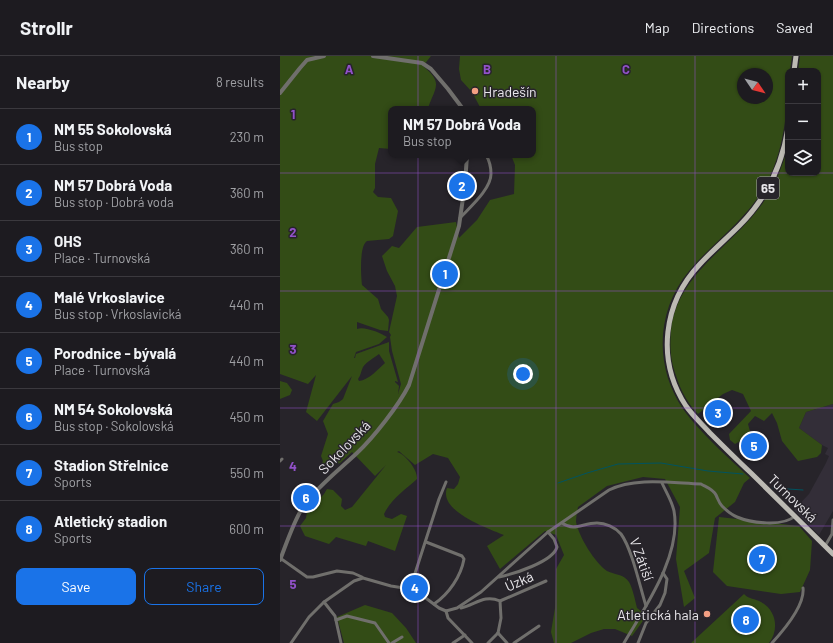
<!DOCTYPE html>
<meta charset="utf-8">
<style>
:root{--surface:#1d1b20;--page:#252429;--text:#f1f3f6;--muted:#a0a1a5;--line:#3b393e;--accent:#1a73e8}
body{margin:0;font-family:Barlow,sans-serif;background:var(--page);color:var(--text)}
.controls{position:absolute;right:12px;top:12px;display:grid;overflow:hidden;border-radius:8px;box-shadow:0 1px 3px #0004}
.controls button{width:36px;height:36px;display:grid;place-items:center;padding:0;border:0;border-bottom:1px solid var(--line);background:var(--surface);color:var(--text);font:20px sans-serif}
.compass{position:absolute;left:457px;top:12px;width:36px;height:36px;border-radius:50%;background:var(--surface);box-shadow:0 1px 3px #0004;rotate:125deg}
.you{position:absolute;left:243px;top:318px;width:14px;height:14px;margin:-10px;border:3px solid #fff;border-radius:50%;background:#1a73e8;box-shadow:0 0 0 6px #1a73e833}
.badge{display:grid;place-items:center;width:26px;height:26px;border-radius:50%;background:var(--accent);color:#fff;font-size:13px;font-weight:700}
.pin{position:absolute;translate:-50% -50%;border:2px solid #fff;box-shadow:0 1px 4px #0006}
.popup{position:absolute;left:108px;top:50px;width:148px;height:52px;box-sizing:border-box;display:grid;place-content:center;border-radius:8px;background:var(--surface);filter:drop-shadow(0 1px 3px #0005);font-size:13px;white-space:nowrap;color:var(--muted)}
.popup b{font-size:15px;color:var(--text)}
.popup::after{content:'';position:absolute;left:50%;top:100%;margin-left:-8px;border:8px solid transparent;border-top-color:var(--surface)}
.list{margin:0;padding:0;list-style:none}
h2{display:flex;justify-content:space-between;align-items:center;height:52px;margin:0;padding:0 16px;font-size:17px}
h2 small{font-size:13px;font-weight:400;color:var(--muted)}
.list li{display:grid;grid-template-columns:26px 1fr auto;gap:12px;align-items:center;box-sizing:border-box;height:56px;padding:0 16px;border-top:1px solid var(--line)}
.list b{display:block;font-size:15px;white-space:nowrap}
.list p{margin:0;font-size:13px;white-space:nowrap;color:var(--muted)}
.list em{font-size:13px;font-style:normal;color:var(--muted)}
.actions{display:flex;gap:8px;padding:12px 16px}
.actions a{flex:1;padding:9px 0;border:1px solid var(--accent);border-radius:8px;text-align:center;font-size:14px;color:var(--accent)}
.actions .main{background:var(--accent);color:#fff}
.icon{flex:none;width:22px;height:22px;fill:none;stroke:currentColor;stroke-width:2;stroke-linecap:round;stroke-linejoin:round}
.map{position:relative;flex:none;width:553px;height:587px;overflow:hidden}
header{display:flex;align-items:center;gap:24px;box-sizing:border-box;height:56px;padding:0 20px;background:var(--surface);border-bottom:1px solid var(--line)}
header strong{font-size:19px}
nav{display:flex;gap:22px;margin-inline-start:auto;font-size:14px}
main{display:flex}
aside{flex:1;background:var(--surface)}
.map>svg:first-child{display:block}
</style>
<header>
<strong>Strollr</strong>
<nav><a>Map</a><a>Directions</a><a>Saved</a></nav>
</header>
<main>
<aside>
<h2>Nearby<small>8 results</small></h2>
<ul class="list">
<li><span class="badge">1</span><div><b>NM 55 Sokolovská</b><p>Bus stop</p></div><em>230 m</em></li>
<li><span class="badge">2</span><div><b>NM 57 Dobrá Voda</b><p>Bus stop · Dobrá voda</p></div><em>360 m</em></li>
<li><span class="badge">3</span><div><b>OHS</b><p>Place · Turnovská</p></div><em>360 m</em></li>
<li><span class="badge">4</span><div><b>Malé Vrkoslavice</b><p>Bus stop · Vrkoslavická</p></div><em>440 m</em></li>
<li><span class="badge">5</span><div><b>Porodnice - bývalá</b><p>Place · Turnovská</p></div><em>440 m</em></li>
<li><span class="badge">6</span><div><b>NM 54 Sokolovská</b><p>Bus stop · Sokolovská</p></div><em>450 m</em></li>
<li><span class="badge">7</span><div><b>Stadion Střelnice</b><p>Sports</p></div><em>550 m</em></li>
<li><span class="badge">8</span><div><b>Atletický stadion</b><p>Sports</p></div><em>600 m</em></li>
</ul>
<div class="actions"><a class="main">Save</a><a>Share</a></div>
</aside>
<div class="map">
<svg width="553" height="587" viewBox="0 0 553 587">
<rect width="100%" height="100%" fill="#27242a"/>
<!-- built -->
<path fill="#332e38" d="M 553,348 L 553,455 L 539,479 L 514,454 L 529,438 L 546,407 L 549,400 L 545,398 L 548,392 L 542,389 L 519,372 L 526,356 Z"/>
<!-- green -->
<g fill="#334c16" fill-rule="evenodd">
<path d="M 0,0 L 151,0 L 143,10 C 163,27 156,30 148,52 L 147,53 L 111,53 L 111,93 L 99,92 L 95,108 L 95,132 L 93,136 L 98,141 L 111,142 L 118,155 L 113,180 L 109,183 L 87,185 C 79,190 81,220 82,229 L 98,243 L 101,253 L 108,261 L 109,264 L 108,275 L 100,274 L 77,266 L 77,273 C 84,270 101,277 107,281 L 99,288 L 76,296 L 74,302 L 75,302 L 76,298 L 109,286 L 109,295 L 118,326 L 115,325 L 115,326 L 119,330 L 118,338 L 121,328 L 112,295 L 110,281 L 111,279 L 109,276 L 117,240 L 115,230 L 107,215 L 102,200 L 112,190 L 119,192 L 137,171 L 176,166 L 179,182 L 197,164 L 210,144 L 234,138 L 235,109 L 231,99 L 253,99 L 253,53 L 201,53 L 192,36 L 181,24 L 179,13 L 180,0 L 512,0 L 510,15 L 508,15 C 508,55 504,97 484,132 C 465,165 433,186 409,215 C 376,254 374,311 403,353 C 420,377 449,402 470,422 L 464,427 L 455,446 L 435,462 L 429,497 L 404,515 L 415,542 L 404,551 L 396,503 L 400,451 L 385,423 L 363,421 L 327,430 L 298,451 C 297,456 296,462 296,466 C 299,481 315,507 327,515 C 335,519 344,518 349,526 C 353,533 355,544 357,552 L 362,556 L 365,562 L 352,580 L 335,573 L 324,573 L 311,577 L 291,587 L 274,587 L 271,576 L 275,552 L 276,513 L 284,499 L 276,479 L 265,475 L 220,513 L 207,490 L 224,479 C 209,473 158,455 167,432 L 174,433 L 178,428 L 180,421 L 168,402 L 153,398 L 135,409 L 120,396 L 119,395 L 117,396 C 125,398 138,414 137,423 C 125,434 111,443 104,458 L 105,461 L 112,463 L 121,458 L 127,460 L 115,495 L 88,485 L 86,490 L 56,481 L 49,488 L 25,480 L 20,470 L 26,462 L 27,456 L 44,438 L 47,433 L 53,434 L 62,443 L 61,450 L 65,454 L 72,451 L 106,409 L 95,420 L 72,396 L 60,407 L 53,409 L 42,416 L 39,413 L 43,405 L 41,400 L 48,378 L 43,365 L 53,348 L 59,346 L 63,343 L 72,320 L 37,365 L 26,356 L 36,319 L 28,328 L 0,318 ZM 463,18 L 487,18 L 487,42 L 463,42 ZM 99,298 L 105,307 C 98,313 89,324 79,325 L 78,323 C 81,319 81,315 83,311 C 86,306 94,302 99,298 Z"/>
<path d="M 520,0 L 553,0 L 553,348 L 526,356 L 519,372 L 542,389 L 541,397 L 537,401 L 518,405 L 502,385 L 497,367 L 492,357 L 484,365 L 475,360 L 468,368 L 471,379 L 455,388 L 450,384 L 449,378 L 471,355 L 463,338 L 452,334 L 443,338 L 418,358 C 405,345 398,328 393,310 C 390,298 390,286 391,274 C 397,221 445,195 476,156 C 492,137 501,115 508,91 L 508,117 L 538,117 L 538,15 L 518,15 Z"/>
<path d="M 0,325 L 7,327 L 12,334 L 10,339 L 0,343 Z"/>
<path d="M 439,461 L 519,470 L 532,485 L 530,514 L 520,536 L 501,538 L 447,530 L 433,516 Z"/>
<path d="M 464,538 C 470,544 474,542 481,546 C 497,555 499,574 489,587 L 411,587 Z"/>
<path d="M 85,549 L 112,557 L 126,572 L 136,587 L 64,587 L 57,561 Z"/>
</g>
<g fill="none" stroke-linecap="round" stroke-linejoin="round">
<!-- stream -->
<g stroke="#005360" stroke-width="1">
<path d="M 278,427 L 307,417 L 338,408 L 381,407 L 428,415 L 463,418"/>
<path d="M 493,432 L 523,434"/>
</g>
<!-- minor -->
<g stroke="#706f6c" stroke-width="3">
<path d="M 180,162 C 190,151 211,133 211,118 C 211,112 209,104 206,99"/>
<path d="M 0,405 L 2,403"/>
<path d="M 282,467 C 295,476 302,467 317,467 C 325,467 335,471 341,478 C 352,493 360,531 366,550"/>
<path d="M 146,486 L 182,500 L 184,503 C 181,520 169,538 154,548"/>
<path d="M 545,490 L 552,478 L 553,464"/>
<path d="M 0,502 L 27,521 L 33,521 L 57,515 L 73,517 L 82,521"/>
<path d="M 219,521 C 233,518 273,506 277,491 L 274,483 L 268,476"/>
<path d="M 130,533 L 159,443 L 166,426"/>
<path d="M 220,545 L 266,525"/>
<path d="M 44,546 L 55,560 L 61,587"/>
<path d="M 181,552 C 195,549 204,538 220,545 L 221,562 L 218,577"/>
<path d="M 166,555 L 168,562 L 192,587"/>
<path d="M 56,564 L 67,560 L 95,567 L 109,587"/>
<path d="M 218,577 L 227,587"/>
<path d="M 11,587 L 29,561 L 44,546 L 74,525 L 83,522 L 111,530 L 130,533 L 139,537 L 159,552 L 166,555 L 177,552 L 201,536 L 268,476 L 329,434 C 355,421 392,427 421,428 C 426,431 433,433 436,439 C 438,443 439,447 442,450 C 446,454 452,459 457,461 C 471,467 503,471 515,460"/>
<path d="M 112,587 L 122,581"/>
<path d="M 173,587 L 185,579"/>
<path d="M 208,587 L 218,577"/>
<path d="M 234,587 L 259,570"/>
<path d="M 344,587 C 365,551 402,499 394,455 C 392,445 386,436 382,427"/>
<path d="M 358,587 L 366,567 L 380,549 L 385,537 L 387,523 L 383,517"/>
<path d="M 492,587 C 503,575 525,549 523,532"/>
</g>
<!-- tertiary -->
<g stroke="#706f6c" stroke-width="4">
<path d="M 93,0 L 142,7 L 151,13 L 168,33 L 183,53"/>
<path d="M 0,37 L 20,12 L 27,4 L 44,0"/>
<path d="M 0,504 C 6,489 15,461 25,448 C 39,429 60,413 77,397 C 94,381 119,349 129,329 L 179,170 L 185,128 L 187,99"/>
</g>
<!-- primary -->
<g stroke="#bcbab3" stroke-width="5">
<path d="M 514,15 L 516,0"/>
<path d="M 508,72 C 502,110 486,143 459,170 C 446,183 432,195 420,208 C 383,247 376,304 406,350 C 413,360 422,368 430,377 C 443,390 457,404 471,417 C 498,444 526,471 553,498"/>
</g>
</g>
<!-- grid -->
<path fill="none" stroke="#9151c8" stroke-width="1" stroke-opacity="0.55" d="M 138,0 L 138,587M 276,0 L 276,587M 415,0 L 415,587M 0,117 L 553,117M 0,235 L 553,235M 0,352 L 553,352M 0,470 L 553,470"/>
<!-- markers -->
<g fill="#f39f83" stroke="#27242a" stroke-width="1.5">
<circle cx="195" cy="35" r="4"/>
<circle cx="427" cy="558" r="4"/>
</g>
<g text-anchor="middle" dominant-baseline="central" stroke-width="3" stroke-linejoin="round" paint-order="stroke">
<!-- shield labels -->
<rect fill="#27242a" stroke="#afacb1" stroke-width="1" x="477" y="121" width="22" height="22" rx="3"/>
<g font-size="13" font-weight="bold" fill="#e9e7eb">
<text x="488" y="132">65</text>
</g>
<!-- poi labels -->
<g font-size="14" fill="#e9e7eb" stroke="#27242a" text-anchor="start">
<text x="203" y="35">Hradešín</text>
<text x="419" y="558" text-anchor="end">Atletická hala</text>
</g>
<!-- street labels -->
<g font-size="14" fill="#e9e7eb" stroke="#27242a">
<text transform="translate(64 391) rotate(-46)">Sokolovská</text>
<text transform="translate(513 442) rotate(44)">Turnovská</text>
<text transform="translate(362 503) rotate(70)">V Zátiší</text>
<text transform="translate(239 525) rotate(-24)">Úzká</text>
</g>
</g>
<g font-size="13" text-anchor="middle" font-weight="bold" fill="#9151c8" stroke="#27242a" stroke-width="3" stroke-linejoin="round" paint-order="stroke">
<text x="69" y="18">A</text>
<text x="207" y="18">B</text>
<text x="346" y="18">C</text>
<text x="13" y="63">1</text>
<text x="13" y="181">2</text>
<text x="13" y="298">3</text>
<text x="13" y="415">4</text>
<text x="13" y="533">5</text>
</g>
</svg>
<div class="controls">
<button>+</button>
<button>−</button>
<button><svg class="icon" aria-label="layers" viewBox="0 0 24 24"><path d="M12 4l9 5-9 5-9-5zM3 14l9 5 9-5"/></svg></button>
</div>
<svg class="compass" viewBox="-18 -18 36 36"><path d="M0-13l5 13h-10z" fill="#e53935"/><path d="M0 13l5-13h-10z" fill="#a0a1a5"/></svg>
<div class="you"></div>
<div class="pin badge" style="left:165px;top:218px">1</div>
<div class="pin badge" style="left:182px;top:130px">2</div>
<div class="popup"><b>NM 57 Dobrá Voda</b>Bus stop</div>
<div class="pin badge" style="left:438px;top:357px">3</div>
<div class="pin badge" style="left:135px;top:532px">4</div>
<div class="pin badge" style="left:474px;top:390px">5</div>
<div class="pin badge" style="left:26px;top:442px">6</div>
<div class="pin badge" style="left:482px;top:503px">7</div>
<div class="pin badge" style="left:466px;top:564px">8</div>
</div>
</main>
